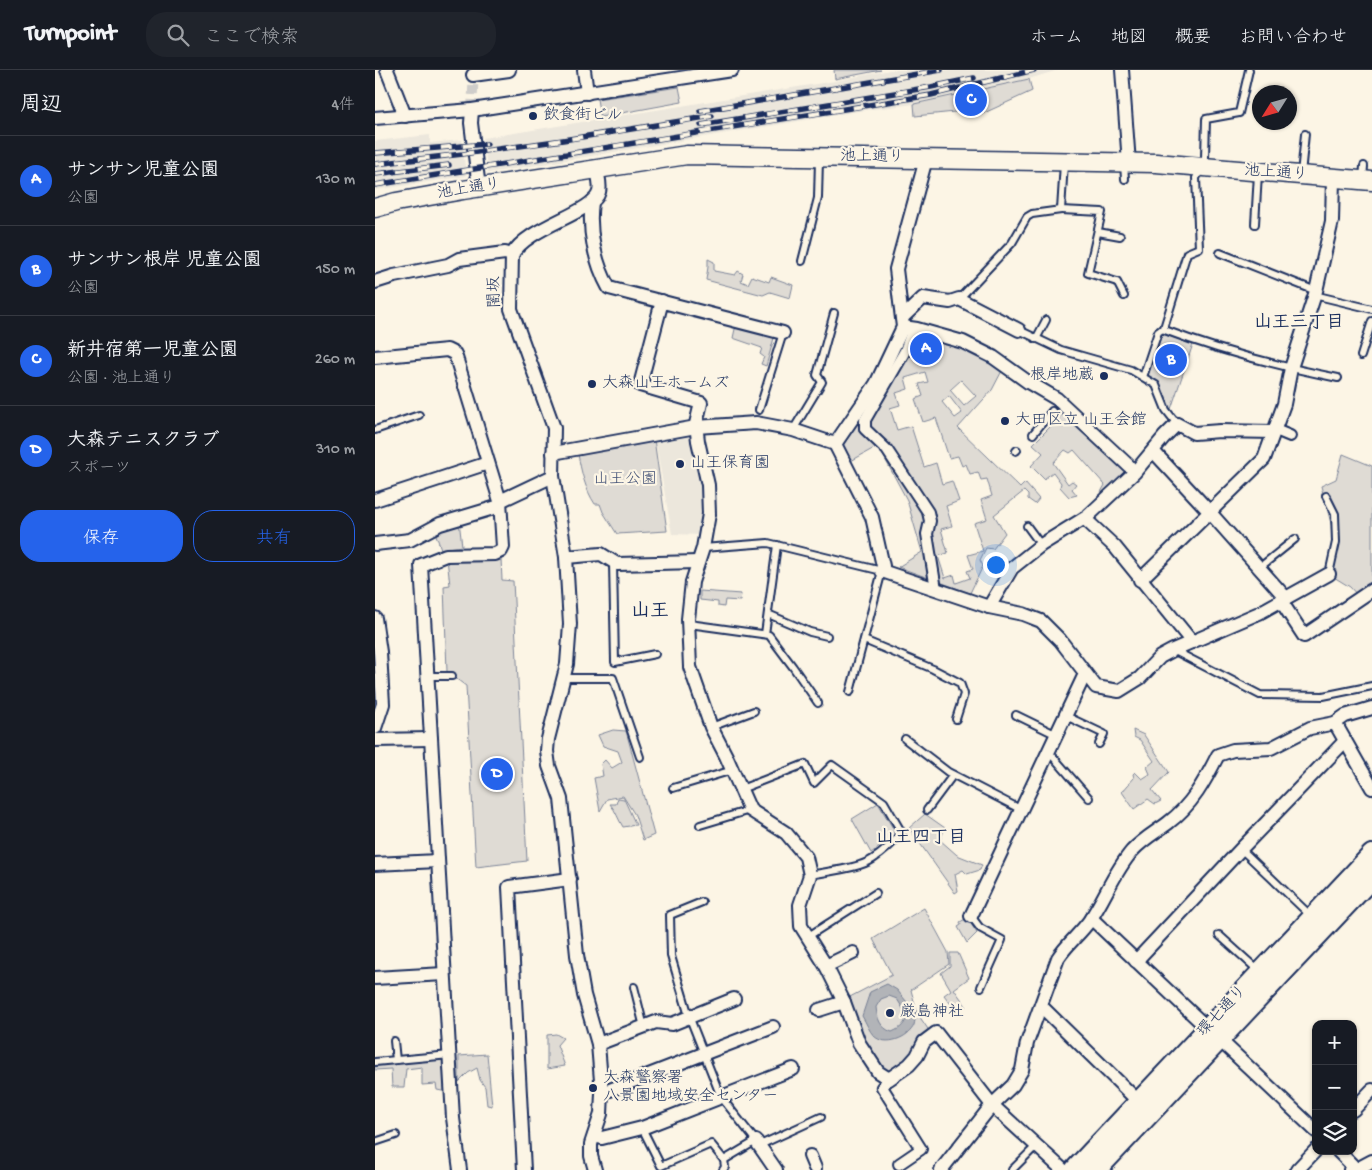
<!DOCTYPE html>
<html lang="ja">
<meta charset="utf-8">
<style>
:root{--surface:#171b24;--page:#20242c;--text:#f1f3f6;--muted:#9ea1a6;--line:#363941;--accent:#2563eb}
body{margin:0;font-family:"Gochi Hand","Klee One",sans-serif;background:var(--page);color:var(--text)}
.controls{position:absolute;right:15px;bottom:15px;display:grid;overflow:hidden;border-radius:10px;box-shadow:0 1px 4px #0004}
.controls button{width:45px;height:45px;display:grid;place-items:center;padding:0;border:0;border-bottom:1px solid var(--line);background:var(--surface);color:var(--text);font:25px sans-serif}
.compass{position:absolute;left:877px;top:15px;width:45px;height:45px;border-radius:50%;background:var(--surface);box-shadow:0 1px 4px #0004;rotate:233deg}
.you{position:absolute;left:620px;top:494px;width:18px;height:18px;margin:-12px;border:4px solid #fff;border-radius:50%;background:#1a73e8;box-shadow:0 0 0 8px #1a73e833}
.badge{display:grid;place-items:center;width:32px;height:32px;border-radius:50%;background:var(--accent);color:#fff;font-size:16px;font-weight:700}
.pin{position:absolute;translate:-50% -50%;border:2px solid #fff;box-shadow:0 1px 5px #0006}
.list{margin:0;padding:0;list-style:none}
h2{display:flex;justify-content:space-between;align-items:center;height:65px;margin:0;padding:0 20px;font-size:21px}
h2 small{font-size:16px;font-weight:400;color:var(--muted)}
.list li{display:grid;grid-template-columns:32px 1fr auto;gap:15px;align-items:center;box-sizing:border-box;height:90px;padding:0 20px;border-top:1px solid var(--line)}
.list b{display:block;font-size:19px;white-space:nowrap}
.list p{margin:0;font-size:16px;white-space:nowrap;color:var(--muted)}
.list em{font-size:16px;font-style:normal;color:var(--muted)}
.actions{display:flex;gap:10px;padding:15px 20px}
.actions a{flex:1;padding:11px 0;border:1px solid var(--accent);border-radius:20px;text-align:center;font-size:18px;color:var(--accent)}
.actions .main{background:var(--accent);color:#fff}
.icon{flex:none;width:28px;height:28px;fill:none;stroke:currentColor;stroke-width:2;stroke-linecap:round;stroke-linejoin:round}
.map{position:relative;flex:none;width:997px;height:1100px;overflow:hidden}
header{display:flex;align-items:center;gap:30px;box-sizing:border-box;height:70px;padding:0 25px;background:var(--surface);border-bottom:1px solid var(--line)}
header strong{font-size:24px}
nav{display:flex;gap:28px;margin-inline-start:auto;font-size:18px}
.search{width:350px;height:45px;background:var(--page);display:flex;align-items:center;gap:12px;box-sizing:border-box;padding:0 18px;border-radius:20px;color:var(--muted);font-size:19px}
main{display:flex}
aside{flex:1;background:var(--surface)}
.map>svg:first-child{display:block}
</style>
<header>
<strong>Turnpoint</strong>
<div class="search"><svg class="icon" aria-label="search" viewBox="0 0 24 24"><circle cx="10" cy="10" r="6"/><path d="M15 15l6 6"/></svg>ここで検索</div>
<nav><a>ホーム</a><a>地図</a><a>概要</a><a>お問い合わせ</a></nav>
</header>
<main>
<aside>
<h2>周辺<small>4件</small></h2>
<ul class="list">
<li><span class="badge">A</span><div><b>サンサン児童公園</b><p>公園</p></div><em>130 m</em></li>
<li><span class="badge">B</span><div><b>サンサン根岸 児童公園</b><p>公園</p></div><em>150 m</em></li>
<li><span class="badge">C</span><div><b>新井宿第一児童公園</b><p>公園 · 池上通り</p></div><em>260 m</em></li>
<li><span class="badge">D</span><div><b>大森テニスクラブ</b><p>スポーツ</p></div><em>310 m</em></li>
</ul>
<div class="actions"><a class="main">保存</a><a>共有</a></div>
</aside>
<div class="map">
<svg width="997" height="1100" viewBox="0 0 997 1100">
<rect width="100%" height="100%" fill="#fcf5e5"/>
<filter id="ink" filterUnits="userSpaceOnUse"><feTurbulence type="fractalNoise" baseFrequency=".02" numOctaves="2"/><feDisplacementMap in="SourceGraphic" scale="10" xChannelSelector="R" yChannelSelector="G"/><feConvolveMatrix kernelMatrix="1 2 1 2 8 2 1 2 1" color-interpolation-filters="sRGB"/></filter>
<g filter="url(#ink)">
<!-- built -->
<g fill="#ece7dc">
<path d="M 515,0 L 683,0 L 654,9 L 539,34 L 484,41 L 113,103 L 108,68 L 460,11 Z"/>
<path d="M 55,65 L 55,73 L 87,70 L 91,106 L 0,120 L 0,71 Z"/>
<path d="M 318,361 L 330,415 L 331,444 L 326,465 L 297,464 L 280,369 Z"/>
</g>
<!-- green -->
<g fill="#dfdbd4" stroke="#7d8599" fill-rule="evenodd">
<path d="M 459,0 L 506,0 L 460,9 Z"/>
<path d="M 654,9 L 657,21 L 607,44 L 600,40 L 540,46 L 539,34 Z"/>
<path d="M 304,17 L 307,32 L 225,47 L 222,29 Z"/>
<path d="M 333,189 L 339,192 L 339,201 L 360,205 L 363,201 L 368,204 L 366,211 L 373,214 L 377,206 L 394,212 L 396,207 L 418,215 L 415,228 L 395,222 L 388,225 L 331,210 L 333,197 Z"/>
<path d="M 364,256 L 399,268 L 391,296 L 386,294 L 389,287 L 385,284 L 387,278 L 358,268 L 360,259 Z"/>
<path d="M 541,261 L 589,274 L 629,297 L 617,320 L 583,358 L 645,418 L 650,413 L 664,429 L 660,434 L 653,429 L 653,425 L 649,421 L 619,445 L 630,463 L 618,479 L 611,478 L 605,490 L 608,496 L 595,523 L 523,497 L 547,482 L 532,430 L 503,376 L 474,392 L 464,373 ZM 550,302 L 553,312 L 544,314 L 548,326 L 540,329 L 548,352 L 561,348 L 574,388 L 583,386 L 587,396 L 591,394 L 595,404 L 603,402 L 606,410 L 612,409 L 617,426 L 606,430 L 612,449 L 599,453 L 608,481 L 593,485 L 598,499 L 592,501 L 595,508 L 581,513 L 579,505 L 570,508 L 563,486 L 573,483 L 566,459 L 577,456 L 571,436 L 584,431 L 577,411 L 567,414 L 561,393 L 549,397 L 536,356 L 522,360 L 515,338 L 525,335 L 521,323 L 533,319 L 530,308 ZM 586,310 L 601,326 L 589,336 L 575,320 ZM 574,326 L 587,343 L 580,348 L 567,332 Z"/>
<path d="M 787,264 L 818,274 L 796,339 L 791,335 L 782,314 L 773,305 Z"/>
<path d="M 689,343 L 756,407 L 731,429 L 726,422 L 730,415 L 699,380 L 695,383 L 690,380 L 678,393 L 693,414 L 697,411 L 701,414 L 697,419 L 702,425 L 694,427 L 685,417 L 686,413 L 678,402 L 669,409 L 656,396 L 668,383 L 658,374 Z"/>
<path d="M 279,369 L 292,461 L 242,464 L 228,442 L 225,434 L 220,434 C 210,419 206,401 203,384 Z"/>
<path d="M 968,384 L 997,396 L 997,516 L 983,526 L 975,517 L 954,504 L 961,472 L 946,416 L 961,409 Z"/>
<path d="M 84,451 L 87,476 L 66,479 L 60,462 Z"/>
<path d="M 72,489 L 126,489 L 127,510 L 138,511 L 152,791 L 101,797 L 91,616 L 72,602 L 69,516 L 75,515 Z"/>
<path d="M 325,521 L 366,524 L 365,531 L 350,530 L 349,537 L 343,536 L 343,532 L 325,530 Z"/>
<path d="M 238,660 L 251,661 L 279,765 L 268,770 L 260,745 L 248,726 L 232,729 L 225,741 L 219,708 L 228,706 L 226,694 L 230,690 L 237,698 L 247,692 L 243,681 L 228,676 L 223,665 Z"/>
<path d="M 758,660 L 769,665 L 794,702 L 777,720 L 786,731 L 780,734 L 773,729 L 759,739 L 747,722 L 759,708 L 758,704 L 760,702 L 767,709 L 775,704 L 772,697 L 779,691 L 765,670 L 759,667 Z"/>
<path d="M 243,728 L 249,729 L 261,755 L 248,757 C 243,749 241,741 235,734 L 241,734 Z"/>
<path d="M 503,733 L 519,760 L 518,767 L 496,783 L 477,749 Z"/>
<path d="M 550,744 L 570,758 L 565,770 L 582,785 L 607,795 L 605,800 L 592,804 L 588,800 L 580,804 L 583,821 L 580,823 L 534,758 Z"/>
<path d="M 549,838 L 573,882 L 574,894 L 536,920 L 542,942 L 540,940 L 555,962 L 514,1009 L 488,971 L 471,929 L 517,905 L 498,869 Z"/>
<path d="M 592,848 L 602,863 L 592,873 L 583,857 L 586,855 L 585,852 Z"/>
<path d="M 575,883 L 583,883 L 594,908 L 579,919 L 591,936 L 582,942 L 569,925 L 576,920 L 566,903 L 575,896 Z"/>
<path d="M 181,964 L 188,968 L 182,975 L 190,996 L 172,999 L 172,965 Z"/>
<path d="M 112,984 L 117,1036 L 112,1035 L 110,1017 L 105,1010 L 102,998 L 93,1003 L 84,1012 L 84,986 Z"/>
<path d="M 51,989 L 72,989 L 72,1022 L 62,1020 L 61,1014 L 47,1015 L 47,997 L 31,999 L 29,1017 L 17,1017 L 16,999 L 0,1000 L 0,994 Z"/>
</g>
<!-- water -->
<path fill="#b2b4b8" stroke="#767f94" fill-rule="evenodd" d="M 512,914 L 522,920 L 541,943 C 540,947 540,952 539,955 C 534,968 510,977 499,966 C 494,961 491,952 487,946 L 495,922 ZM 514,926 L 522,929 L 532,945 C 530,955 526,958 517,962 C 505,958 502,948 501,937 L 506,929 Z"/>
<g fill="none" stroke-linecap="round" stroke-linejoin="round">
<!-- pedestrian-tunnel -->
<path stroke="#cfcdca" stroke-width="10" stroke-dasharray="10 5" stroke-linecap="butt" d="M 97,40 L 99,0"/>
<defs>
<g id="service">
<path d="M 689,93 L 686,140 L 727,142 L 713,203 L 742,212 L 749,226"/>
<path d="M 749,94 L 750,109"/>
<path d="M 926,104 L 930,64"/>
<path d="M 988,109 L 989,96"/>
<path d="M 880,154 L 883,104"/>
<path d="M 723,162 L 745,166"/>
<path d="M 845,183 L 941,221"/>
<path d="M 427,191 L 443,128 L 444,89"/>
<path d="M 939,225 L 997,239"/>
<path d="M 584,229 L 637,173 L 652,147 L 657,144 L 686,140"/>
<path d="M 787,259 C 844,281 903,296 963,308"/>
<path d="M 644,260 L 686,280 L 756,300 L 781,315 L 791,340 L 802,354"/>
<path d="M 661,269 L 671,250"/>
<path d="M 986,286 L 997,251"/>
<path d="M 768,307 L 783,262 L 789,258 L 812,183 L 824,178 L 821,108 L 827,98 L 830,88 L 831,49 L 864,43 L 874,0"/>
<path d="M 384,340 L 408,263"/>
<path d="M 0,360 L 44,345"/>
<path d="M 418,360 L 447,312 L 442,305 L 459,243"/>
<path d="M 658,364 L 677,341"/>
<path d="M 641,381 L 642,380"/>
<path d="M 951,426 L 960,444 L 961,472 L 954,504"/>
<path d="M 652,456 L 666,475"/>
<path d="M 328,478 L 393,473 L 507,501 L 475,622"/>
<path d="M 238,493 L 240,592 L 280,584"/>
<path d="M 884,498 L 920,469"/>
<path d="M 393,544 L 435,562 L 452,566"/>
<path d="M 314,554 L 394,565 L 418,597 L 443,633"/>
<path d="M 390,564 L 402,475"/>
<path d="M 489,570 L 558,599 L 585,613 L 589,624 L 581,649"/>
<path d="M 798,580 L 885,625 L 948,626 L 997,616"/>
<path d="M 53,606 L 77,606"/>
<path d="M 189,608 L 238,608 L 265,687"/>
<path d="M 641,645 L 682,665"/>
<path d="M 691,646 L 729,664 L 724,674"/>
<path d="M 336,657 L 379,641"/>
<path d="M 530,669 L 573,702 L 647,740"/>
<path d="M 674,682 L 714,728"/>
<path d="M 298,718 L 358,700"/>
<path d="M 366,719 L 430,694 L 439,713 L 457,695 L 509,732 L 527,763 C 519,772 509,782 498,789 C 483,799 453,801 435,805"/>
<path d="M 552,740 L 578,705"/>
<path d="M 325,755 L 375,740"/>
<path d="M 866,779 L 937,847"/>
<path d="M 596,846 L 605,858 L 627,870 L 606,917"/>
<path d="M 844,865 L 885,902"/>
<path d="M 432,867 L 501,823"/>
<path d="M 259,917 L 269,957"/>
<path d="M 19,971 L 21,990"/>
<path d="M 0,992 L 75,985"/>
<path d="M 267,1058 L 286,1096 L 336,1074 L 349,1090 L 381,1071 L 346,1027 L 314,946 L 296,886 L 295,845 L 327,832"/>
<path d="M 0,1072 L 21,1065"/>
<path d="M 385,1075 L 446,1047"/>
<path d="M 348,1100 L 350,1097 L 349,1090"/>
<path d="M 637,1100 L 661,1076"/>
</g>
<g id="pedestrian">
<path d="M 538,259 L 530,281 L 490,350 L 490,359 L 512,380 L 553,442 L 555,451 L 552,464 L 561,519"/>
<path d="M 899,362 L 903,361 L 915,366"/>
<path d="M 514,1009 L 507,1017 L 546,1079 L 524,1094"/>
</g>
<g id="minor">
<path d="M 12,0 L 30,46"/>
<path d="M 209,0 L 212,23"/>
<path d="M 747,0 L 754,93"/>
<path d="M 98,5 L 134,0"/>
<path d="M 97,40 L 96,53 L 104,118"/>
<path d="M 0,48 L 97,40 L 357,0"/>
<path d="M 217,132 C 213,160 220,193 234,218 L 408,263"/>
<path d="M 0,212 L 19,206 L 73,195 L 84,189 L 130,183 L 137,185"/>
<path d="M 287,231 L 265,315 L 326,333 L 321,354 L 323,371 L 333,415 L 334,444 L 328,478 L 317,512 L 313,549 L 315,597 L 336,657 L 351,686 L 375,740 L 411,763 L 431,787 L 435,805 L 425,835 L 426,856 L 451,896 L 469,932 L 484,973 L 503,1002 L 514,1009 L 534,995 L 542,986 L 549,972 L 561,963 L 617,1035 L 688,1100"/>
<path d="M 527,248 L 548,228 L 575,232 L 584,229 L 644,260"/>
<path d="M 528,257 L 542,259 L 588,272 L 618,287 L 653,312 L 682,329 L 754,396"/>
<path d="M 0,287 L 72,280 L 80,284 L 125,431 L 128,477 L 126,481 L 120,484 L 71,485 L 46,495 L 78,1048 L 85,1100"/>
<path d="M 460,374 L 501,314 L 528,257 L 521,199 L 551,89"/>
<path d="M 778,381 L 831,438 L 911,528"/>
<path d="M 178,383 L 321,357 L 381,353 L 418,360 L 460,374 L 497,447 L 508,496 L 507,501 L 614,537 L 648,544 L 666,551 L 685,570 L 721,617 L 744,621 L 765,608 L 785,587 L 798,580 L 884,543 L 954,504"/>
<path d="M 0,430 L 113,393"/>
<path d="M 125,431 L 178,406"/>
<path d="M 710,449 L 740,477 L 817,572"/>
<path d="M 0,474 L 35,470 L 65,454 L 125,436"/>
<path d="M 191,487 L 226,484 L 242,494 L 323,492"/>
<path d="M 765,510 L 889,389 L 909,334 L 916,298 L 941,221 L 957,151 L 958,108"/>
<path d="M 906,531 L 929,566 L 997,520"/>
<path d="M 614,537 L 637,498 L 666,475 L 713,446 L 760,402 L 789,367 L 802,354 L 819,363 L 845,361 L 899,362"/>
<path d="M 0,548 L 5,582 L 8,634 L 0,658"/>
<path d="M 960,653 L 997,718"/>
<path d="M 0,670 L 56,669"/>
<path d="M 0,794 L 63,791"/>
<path d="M 596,846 L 710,604"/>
<path d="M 716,848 L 941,1061"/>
<path d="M 761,891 L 866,779 L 970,671"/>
<path d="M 451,896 L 478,883"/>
<path d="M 0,908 L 69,904"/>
<path d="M 666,936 L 764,1032"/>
<path d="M 444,940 L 469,932"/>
<path d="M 223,974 L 281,952 L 297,954 L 359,929"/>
<path d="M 227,1023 L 398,957"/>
<path d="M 978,1040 L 997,1020"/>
<path d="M 219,1066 L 227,1068 L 267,1058 L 418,999"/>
<path d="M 381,1071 L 401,1100"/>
<path d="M 963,1081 L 977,1095 L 975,1100"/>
<path d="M 435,1086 L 440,1098"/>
<path d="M 149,1100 L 134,817 L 195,809"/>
<path d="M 220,1100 L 216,1086 L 216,1074 L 226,1044 L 227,1023 L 223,974 L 209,925 L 202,885 L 186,729 L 174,696 L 172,681 L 173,669 L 192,594 L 195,554 L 191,487 L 178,406 L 179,358 L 136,239 L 137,185 C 151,157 219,143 224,122 C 226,115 223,106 222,99"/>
<path d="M 566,1100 L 617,1035 L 638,1015 L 647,1000 L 652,973 L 683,888 C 692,874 705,864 715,850 C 730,828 739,802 757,781 C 768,769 781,762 793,753 C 817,735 830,711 843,685 L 858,680 L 896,678 L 935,658 L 960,653 L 970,646 L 997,638"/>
<path d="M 922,1100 L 941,1080"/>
<path d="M 980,1100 L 997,1091"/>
</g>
<path id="secondary" d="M 0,138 L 21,132 L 88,120 L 312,85 L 781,93 L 997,111"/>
<g id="primary">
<path d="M 700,1100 L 997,785"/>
<path d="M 721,1100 L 997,807"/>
</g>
</defs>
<!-- service casing -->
<use href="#service" stroke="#1b2f5e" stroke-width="10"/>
<!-- pedestrian casing -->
<use href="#pedestrian" stroke="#1b2f5e" stroke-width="14"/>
<!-- minor casing -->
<use href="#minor" stroke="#1b2f5e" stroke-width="16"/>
<!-- secondary casing -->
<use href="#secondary" stroke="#1b2f5e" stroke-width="21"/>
<!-- primary casing -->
<use href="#primary" stroke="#1b2f5e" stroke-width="24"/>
<!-- service -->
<use href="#service" stroke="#fcf5e5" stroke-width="6"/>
<!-- pedestrian -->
<use href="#pedestrian" stroke="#fcf5e5" stroke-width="10"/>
<!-- minor -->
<use href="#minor" stroke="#fcf5e5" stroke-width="12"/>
<!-- secondary -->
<use href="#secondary" stroke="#fcf5e5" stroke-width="18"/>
<!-- primary -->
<use href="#primary" stroke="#fcf5e5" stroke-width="20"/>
<defs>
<g id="rail">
<path d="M 325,41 L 566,0"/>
<path d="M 326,55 L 556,17 L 599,8"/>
<path d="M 0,83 L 112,74"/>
<path d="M 0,94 L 88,84 L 188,70 L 337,46"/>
<path d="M 0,104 L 74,95"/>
<path d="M 0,115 L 556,25 L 659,0"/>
</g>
</defs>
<!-- rail casing -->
<use href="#rail" stroke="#1b2f5e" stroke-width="5.5"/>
<!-- rail -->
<use href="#rail" stroke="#fcf5e5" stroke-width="4" stroke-dasharray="11" stroke-linecap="butt"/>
</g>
</g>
<!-- markers -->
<g fill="#1b2f5e" stroke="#fcf5e5" stroke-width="2">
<circle cx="158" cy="46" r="5"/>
<circle cx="729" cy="306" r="5"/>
<circle cx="217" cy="314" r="5"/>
<circle cx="630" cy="351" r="5"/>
<circle cx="305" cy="394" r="5"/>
<circle cx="515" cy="943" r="5"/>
<circle cx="218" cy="1018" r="5"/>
</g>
<g text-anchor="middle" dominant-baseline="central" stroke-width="4.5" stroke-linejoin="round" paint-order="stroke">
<!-- poi labels -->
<g font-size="16" fill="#1b2f5e" stroke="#fcf5e5" text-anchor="start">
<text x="168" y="46">飲食街ビル</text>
<text x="719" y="306" text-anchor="end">根岸地蔵</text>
<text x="227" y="314">大森山王ホームズ</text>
<text x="640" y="351">大田区立 山王会館</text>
<text x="315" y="394">山王保育園</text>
<text x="525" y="943">厳島神社</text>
<text x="228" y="1009">大森警察署<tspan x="228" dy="18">八景園地域安全センター</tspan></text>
</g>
<!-- street labels -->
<g font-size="16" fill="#1b2f5e" stroke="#fcf5e5">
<text transform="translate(497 88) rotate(1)">池上通り</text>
<text transform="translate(901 104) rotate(4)">池上通り</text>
<text transform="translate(94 120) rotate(-9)">池上通り</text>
<text transform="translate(121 222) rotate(-92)">闇坂</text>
<text transform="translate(848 942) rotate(-47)">環七通り</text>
</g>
<!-- park labels -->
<g font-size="16" fill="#425176" stroke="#fcf5e5">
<text x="250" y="410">山王公園</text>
</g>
<!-- neighbourhood labels -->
<g font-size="18" font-weight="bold" fill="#1b2f5e" stroke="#fcf5e5">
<text x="924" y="253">山王三丁目</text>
<text x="546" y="768">山王四丁目</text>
</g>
<!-- quarter labels -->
<g font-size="19" font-weight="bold" fill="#1b2f5e" stroke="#fcf5e5">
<text x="275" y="542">山王</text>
</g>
</g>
</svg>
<div class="controls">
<button>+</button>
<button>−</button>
<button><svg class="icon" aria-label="layers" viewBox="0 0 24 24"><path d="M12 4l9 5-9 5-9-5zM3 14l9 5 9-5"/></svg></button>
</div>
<svg class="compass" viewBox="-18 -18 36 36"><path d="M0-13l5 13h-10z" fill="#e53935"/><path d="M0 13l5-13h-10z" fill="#9ea1a6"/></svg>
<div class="you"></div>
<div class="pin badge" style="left:551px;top:279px">A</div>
<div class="pin badge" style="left:796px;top:290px">B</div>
<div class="pin badge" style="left:596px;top:30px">C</div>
<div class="pin badge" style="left:122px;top:704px">D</div>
</div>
</main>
